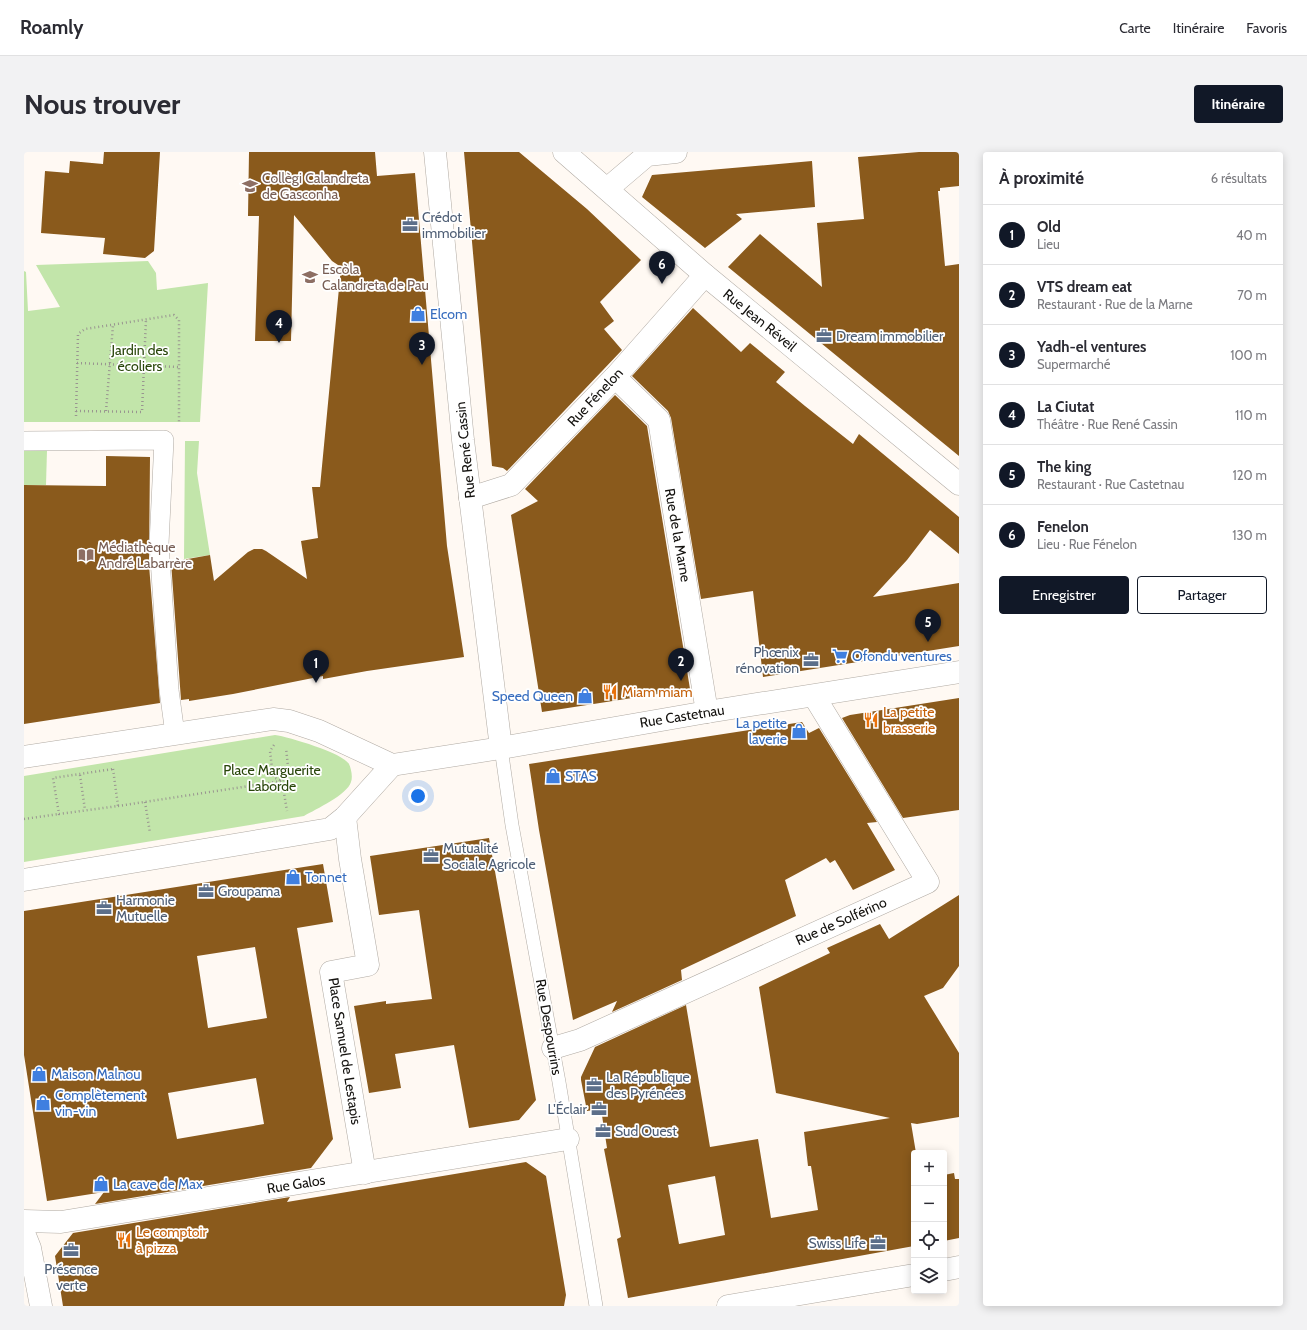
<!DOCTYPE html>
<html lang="fr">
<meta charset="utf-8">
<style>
:root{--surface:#fff;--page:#f2f2f3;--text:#2b2b33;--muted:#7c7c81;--line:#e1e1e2;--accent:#111827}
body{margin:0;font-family:Cabin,sans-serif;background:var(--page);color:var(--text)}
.controls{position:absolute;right:12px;bottom:12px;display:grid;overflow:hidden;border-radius:4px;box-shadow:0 2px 10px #0003}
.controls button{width:36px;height:36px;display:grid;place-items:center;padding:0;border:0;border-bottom:1px solid var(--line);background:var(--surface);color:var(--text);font:20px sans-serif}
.you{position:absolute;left:394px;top:644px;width:14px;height:14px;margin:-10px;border:3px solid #fff;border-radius:50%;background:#1a73e8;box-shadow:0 0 0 6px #1a73e833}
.badge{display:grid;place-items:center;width:26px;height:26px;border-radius:50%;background:var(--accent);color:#fff;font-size:13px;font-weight:700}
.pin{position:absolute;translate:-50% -33px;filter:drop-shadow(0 1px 2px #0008)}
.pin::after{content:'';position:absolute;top:21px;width:14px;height:12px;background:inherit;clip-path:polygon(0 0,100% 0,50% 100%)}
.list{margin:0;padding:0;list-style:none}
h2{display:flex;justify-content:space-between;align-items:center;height:52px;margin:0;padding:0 16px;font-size:17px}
h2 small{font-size:13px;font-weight:400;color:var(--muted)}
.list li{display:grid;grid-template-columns:26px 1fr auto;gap:12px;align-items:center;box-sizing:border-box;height:60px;padding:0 16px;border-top:1px solid var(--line)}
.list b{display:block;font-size:15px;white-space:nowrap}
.list p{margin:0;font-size:13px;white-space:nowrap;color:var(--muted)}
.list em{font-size:13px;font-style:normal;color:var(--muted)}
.actions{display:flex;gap:8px;padding:12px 16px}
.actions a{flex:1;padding:9px 0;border:1px solid var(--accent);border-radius:4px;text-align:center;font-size:14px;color:var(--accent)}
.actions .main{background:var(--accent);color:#fff}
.icon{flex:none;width:22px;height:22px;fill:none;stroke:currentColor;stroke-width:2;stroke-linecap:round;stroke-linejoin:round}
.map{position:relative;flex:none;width:935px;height:1154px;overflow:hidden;border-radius:4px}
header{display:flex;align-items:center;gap:24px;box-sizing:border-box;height:56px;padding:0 20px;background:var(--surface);border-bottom:1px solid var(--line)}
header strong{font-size:19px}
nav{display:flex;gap:22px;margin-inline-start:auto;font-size:14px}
.intro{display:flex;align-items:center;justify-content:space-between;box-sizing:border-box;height:96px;padding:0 24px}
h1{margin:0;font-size:28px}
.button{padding:10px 18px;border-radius:4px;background:var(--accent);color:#fff;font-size:14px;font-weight:700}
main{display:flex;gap:24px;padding:0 24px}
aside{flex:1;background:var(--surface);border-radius:4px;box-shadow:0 2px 10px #0003}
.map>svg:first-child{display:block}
</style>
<header>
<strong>Roamly</strong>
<nav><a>Carte</a><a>Itinéraire</a><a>Favoris</a></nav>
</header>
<div class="intro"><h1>Nous trouver</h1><a class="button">Itinéraire</a></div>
<main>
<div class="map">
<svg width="935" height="1154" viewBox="0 0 935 1154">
<rect width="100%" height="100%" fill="#fff9f3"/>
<!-- green -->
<g fill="#c2e5aa">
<path d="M 124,109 L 132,121 L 133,138 L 184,131 L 176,270 L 0,270 L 0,119 L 2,120 L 4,159 L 36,155 L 12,113 Z"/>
<path d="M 161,289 L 175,289 L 173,321 L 186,403 L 160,407 Z"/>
<path d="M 0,298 L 23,298 L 22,333 L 0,333 Z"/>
<path d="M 251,583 C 265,585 319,601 325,612 C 327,616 329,625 327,630 C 323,643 292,657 280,664 L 0,710 L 0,624 Z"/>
</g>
<!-- building -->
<g fill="#8a5a1c" fill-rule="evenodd">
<path d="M 80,0 L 136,0 L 130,99 L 121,106 L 79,102 L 81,86 L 17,81 L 21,19 L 45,21 L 46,9 L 79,12 Z"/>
<path d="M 225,0 L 351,0 L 353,24 L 391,21 L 423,394 L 440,505 L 343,519 L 299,527 L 299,524 L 209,542 L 165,549 L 165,547 L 157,548 L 147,410 L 186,403 L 190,429 L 224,400 L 230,397 L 238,397 L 242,399 L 283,427 L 277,389 L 294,386 L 288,335 L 296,335 L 317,115 L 308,109 L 270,63 L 267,189 L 231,189 L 235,64 L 224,64 Z"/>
<path d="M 440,0 L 495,0 L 563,57 L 617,108 L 576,150 L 590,169 L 580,177 L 598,198 L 483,319 L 479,316 L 468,314 Z"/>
<path d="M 895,0 L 935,0 L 935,34 L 916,36 L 916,39 L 914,39 L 921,114 L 935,112 L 935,304 L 704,115 L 736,82 L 798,135 L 793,71 L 840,67 L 834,5 Z"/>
<path d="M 788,9 L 791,55 L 712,62 L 718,67 L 681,96 L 618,45 L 628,23 Z"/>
<path d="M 669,156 L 717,200 L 726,191 L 761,220 L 752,230 L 781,254 L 829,292 L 835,282 L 935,365 L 935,402 L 906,378 L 883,408 L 849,445 L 935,431 L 935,494 L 739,525 L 729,439 L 677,447 L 647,266 L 644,259 L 608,224 Z"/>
<path d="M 591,243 L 623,274 L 666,537 L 518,560 L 487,363 L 514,349 L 501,337 Z"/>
<path d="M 82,304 L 126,305 L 125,413 L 136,551 L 0,572 L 0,333 L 82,334 Z"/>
<path d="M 935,546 L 935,658 L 879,666 L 818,566 L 826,563 Z"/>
<path d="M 778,570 L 785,581 L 795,576 L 853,670 L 843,671 L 871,718 L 829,738 L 811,708 L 806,711 L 802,706 L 761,728 L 772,764 L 657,818 L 658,828 L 588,860 L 593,849 L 549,868 L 515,678 L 505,612 Z"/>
<path d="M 465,686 L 512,948 L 495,968 L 445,976 L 430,893 L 371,902 L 377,936 L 345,941 L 330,854 L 362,849 L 362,852 L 408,847 L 395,758 L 355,763 L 346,704 Z"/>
<path d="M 299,712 L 309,770 L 273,776 L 309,987 L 287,1016 L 71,1052 L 80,1040 L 23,1049 L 0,903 L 0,759 ZM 231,795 L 243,866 L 184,876 L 173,804 ZM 232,926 L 240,972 L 153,987 L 144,941 Z"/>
<path d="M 935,743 L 935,814 L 919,836 L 900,844 L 935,901 L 935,965 L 893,972 L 887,971 L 892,1001 L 890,1001 L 890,1094 L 604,1146 L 593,1087 L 597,1085 L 580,997 L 583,996 L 577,957 L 563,959 L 557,928 L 557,925 L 571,895 L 662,853 L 686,995 L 734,987 L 747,1066 L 794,1058 L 787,1014 L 784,1014 L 780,980 L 866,966 L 752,941 L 735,835 L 806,801 L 803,796 L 856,772 L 865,787 ZM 691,1024 L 701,1083 L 655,1092 L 644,1033 Z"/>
<path d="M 502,1010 L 522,1024 L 542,1143 L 540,1154 L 39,1154 L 31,1104 L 49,1081 L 266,1045 L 263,1050 Z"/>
<path d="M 930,1021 L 931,1027 L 935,1027 L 935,1086 L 920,1089 L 920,1023 Z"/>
</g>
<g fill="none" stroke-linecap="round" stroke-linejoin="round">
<defs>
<path id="service" d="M 477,596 L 488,673 L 535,930 L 572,1154"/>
<path id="pedestrian" d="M 0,289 L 140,288 L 135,392 L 145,538 L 151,582"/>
<g id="minor">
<path d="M 411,0 L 439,288 L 477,596"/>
<path d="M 540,0 L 681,123 L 935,332"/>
<path d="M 583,37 L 623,3 L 652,0"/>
<path d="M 591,225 L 635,268 L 683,560"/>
<path d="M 446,346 L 487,333 L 591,225 L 681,123"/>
<path d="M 0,605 L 249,567 L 265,569 L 295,579 L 368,613 L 477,596 L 683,560 L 935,520"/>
<path d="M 321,665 L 326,707 L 344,813 L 307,820 L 341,1021"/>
<path d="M 0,728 L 306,677 L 321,665 L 368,613"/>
<path d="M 529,896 L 556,888 L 904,730 L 790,544"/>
<path d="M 0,1069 L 37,1070 L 544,987"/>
<path d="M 0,1081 L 6,1096 L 17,1154"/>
<path d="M 920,1118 L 935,1115"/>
<path d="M 704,1154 L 890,1123"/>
</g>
</defs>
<!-- service casing -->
<use href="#service" stroke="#b0aaa3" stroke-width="14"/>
<!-- pedestrian casing -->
<use href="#pedestrian" stroke="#b0aaa3" stroke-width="20"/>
<!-- minor casing -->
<use href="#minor" stroke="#b0aaa3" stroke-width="23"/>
<!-- path -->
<g stroke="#999590" stroke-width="2.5" stroke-dasharray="1 3" stroke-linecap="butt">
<path d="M 53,211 L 155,215"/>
<path d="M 52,259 L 118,260 L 122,167"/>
<path d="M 82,259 L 89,173"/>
<path d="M 52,264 L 54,182 L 61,177 L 150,163 L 155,168 L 155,270"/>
<path d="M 250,593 L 246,599 L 249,625 L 258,629 L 265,624 L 262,596"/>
<path d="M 89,617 L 94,654 L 35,662 L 29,626 Z"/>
<path d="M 56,623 L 61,658"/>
<path d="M 121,650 L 126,681"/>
<path d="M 94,654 L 258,629 L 263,659"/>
<path d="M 0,667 L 35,662"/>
</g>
<!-- service -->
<use href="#service" stroke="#fff" stroke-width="13"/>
<!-- pedestrian -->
<use href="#pedestrian" stroke="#fff" stroke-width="19"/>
<!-- minor -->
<use href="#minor" stroke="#fff" stroke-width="22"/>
</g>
<!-- icons -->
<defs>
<symbol id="school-bare" viewBox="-9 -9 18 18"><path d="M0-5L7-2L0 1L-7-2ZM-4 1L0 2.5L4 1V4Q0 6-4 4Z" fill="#8d6e63" stroke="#fff" stroke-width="2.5" paint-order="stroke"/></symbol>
<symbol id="office-bare" viewBox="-9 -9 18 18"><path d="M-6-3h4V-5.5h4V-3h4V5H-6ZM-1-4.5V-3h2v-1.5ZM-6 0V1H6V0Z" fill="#5c6f8a" stroke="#fff" stroke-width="2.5" paint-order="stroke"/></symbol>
<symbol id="shop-bare" viewBox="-9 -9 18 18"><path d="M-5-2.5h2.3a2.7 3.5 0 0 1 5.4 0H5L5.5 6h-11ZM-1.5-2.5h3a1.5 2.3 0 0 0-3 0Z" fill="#3f7fe0" stroke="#fff" stroke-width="2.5" paint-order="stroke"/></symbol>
<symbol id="library-bare" viewBox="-9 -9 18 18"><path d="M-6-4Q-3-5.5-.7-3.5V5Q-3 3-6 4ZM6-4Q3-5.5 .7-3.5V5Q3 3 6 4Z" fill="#8d6e63" stroke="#fff" stroke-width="2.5" paint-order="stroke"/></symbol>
<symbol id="supermarket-bare" viewBox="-9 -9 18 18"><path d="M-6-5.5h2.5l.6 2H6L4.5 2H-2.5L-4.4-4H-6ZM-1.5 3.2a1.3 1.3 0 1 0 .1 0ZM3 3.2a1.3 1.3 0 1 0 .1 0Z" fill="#3f7fe0" stroke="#fff" stroke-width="2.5" paint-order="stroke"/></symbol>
<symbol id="restaurant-bare" viewBox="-9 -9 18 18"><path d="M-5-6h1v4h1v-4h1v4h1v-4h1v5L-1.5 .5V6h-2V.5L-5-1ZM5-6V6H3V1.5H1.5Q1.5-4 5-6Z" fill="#e8710a" stroke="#fff" stroke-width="2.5" paint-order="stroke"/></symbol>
</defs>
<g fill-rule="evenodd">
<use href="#school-bare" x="215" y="23" width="22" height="22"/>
<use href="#office-bare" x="375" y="62" width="22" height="22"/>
<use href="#school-bare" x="275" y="114" width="22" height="22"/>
<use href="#shop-bare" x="383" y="151" width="22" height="22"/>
<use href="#office-bare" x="789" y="173" width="22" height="22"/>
<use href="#library-bare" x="51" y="392" width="22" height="22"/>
<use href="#supermarket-bare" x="805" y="493" width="22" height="22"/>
<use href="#office-bare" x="776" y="497" width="22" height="22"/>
<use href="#restaurant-bare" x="575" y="529" width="22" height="22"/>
<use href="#shop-bare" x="550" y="533" width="22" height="22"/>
<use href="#restaurant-bare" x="836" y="557" width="22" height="22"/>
<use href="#shop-bare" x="764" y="568" width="22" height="22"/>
<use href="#shop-bare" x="518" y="613" width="22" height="22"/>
<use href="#office-bare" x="396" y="693" width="22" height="22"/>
<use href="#shop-bare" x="258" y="714" width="22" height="22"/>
<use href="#office-bare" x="171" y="728" width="22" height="22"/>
<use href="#office-bare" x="69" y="745" width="22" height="22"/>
<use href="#shop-bare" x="4" y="911" width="22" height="22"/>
<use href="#office-bare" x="559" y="922" width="22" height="22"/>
<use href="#shop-bare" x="8" y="940" width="22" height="22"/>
<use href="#office-bare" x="564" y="946" width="22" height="22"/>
<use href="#office-bare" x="568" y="968" width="22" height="22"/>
<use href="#shop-bare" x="66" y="1021" width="22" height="22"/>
<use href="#restaurant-bare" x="89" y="1077" width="22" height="22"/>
<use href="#office-bare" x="843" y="1080" width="22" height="22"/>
<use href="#office-bare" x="36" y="1087" width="22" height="22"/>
</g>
<g text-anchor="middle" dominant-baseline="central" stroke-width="3.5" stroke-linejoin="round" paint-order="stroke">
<!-- education labels -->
<g font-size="14" fill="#785e54" stroke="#fff" text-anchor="start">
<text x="238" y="26">Collègi Calandreta<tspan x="238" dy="16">de Gasconha</tspan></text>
<text x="298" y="117">Escòla<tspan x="298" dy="16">Calandreta de Pau</tspan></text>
<text x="74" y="395">Médiathèque<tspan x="74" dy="16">André Labarrère</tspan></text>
</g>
<!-- service labels -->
<g font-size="14" fill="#4e5e75" stroke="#fff" text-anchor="start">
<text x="398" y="65">Crédot<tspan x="398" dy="16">immobilier</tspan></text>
<text x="812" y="184">Dream immobilier</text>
<text x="775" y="500" text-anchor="end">Phœnix<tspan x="775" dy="16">rénovation</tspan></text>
<text x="419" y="696">Mutualité<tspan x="419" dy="16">Sociale Agricole</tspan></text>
<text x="194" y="739">Groupama</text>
<text x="92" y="748">Harmonie<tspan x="92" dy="16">Mutuelle</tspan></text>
<text x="582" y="925">La République<tspan x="582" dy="16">des Pyrénées</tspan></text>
<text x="563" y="957" text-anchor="end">L'Éclair</text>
<text x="591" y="979">Sud Ouest</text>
<text x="842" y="1091" text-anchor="end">Swiss Life</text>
<text x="47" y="1117" text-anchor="middle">Présence<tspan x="47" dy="16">verte</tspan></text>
</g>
<!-- shop labels -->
<g font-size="14" fill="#366cbe" stroke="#fff" text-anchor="start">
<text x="406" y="162">Elcom</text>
<text x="828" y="504">Ofondu ventures</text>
<text x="549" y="544" text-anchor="end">Speed Queen</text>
<text x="763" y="571" text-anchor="end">La petite<tspan x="763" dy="16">laverie</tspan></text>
<text x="541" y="624">STAS</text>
<text x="281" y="725">Tonnet</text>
<text x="27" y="922">Maison Malnou</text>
<text x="31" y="943">Complètement<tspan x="31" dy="16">vin-vin</tspan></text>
<text x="89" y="1032">La cave de Max</text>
</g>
<!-- street labels -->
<g font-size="14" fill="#14120f" stroke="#fff">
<text transform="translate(736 168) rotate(39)">Rue Jean Réveil</text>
<text transform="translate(571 245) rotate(-47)">Rue Fénelon</text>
<text transform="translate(441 298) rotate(-96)">Rue René Cassin</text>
<text transform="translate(654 383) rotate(80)">Rue de la Marne</text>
<text transform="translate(658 564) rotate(-9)">Rue Castetnau</text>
<text transform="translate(817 769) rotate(-24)">Rue de Solférino</text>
<text transform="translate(525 875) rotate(80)">Rue Despourrins</text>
<text transform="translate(321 899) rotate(81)">Place Samuel de Lestapis</text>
<text transform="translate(272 1032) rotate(-9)">Rue Galos</text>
</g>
<!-- park labels -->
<g font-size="14" fill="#29460a" stroke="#fff">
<text x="116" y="198">Jardin des<tspan x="116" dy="16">écoliers</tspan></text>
<text x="248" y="618">Place Marguerite<tspan x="248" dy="16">Laborde</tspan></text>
</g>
<!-- food labels -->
<g font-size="14" fill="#c56008" stroke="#fff" text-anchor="start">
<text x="598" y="540">Miam miam</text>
<text x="859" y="560">La petite<tspan x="859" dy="16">brasserie</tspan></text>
<text x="112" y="1080">Le comptoir<tspan x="112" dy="16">à pizza</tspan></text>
</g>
</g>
</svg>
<div class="controls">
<button>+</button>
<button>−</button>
<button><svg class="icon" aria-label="locate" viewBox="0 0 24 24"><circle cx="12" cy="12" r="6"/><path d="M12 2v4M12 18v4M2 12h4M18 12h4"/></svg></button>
<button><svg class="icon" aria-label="layers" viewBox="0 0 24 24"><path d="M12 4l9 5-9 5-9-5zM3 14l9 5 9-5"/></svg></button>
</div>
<div class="you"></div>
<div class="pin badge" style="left:292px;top:531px">1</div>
<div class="pin badge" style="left:657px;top:529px">2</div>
<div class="pin badge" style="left:398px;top:213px">3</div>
<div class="pin badge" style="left:255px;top:191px">4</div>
<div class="pin badge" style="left:904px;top:490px">5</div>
<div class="pin badge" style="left:638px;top:132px">6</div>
</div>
<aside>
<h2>À proximité<small>6 résultats</small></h2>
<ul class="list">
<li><span class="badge">1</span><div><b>Old</b><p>Lieu</p></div><em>40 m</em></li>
<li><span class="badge">2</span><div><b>VTS dream eat</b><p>Restaurant · Rue de la Marne</p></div><em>70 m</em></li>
<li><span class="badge">3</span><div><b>Yadh-el ventures</b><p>Supermarché</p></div><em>100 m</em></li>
<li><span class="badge">4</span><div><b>La Ciutat</b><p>Théâtre · Rue René Cassin</p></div><em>110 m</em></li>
<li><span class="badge">5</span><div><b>The king</b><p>Restaurant · Rue Castetnau</p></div><em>120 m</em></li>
<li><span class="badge">6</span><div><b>Fenelon</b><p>Lieu · Rue Fénelon</p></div><em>130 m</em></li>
</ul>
<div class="actions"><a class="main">Enregistrer</a><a>Partager</a></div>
</aside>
</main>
